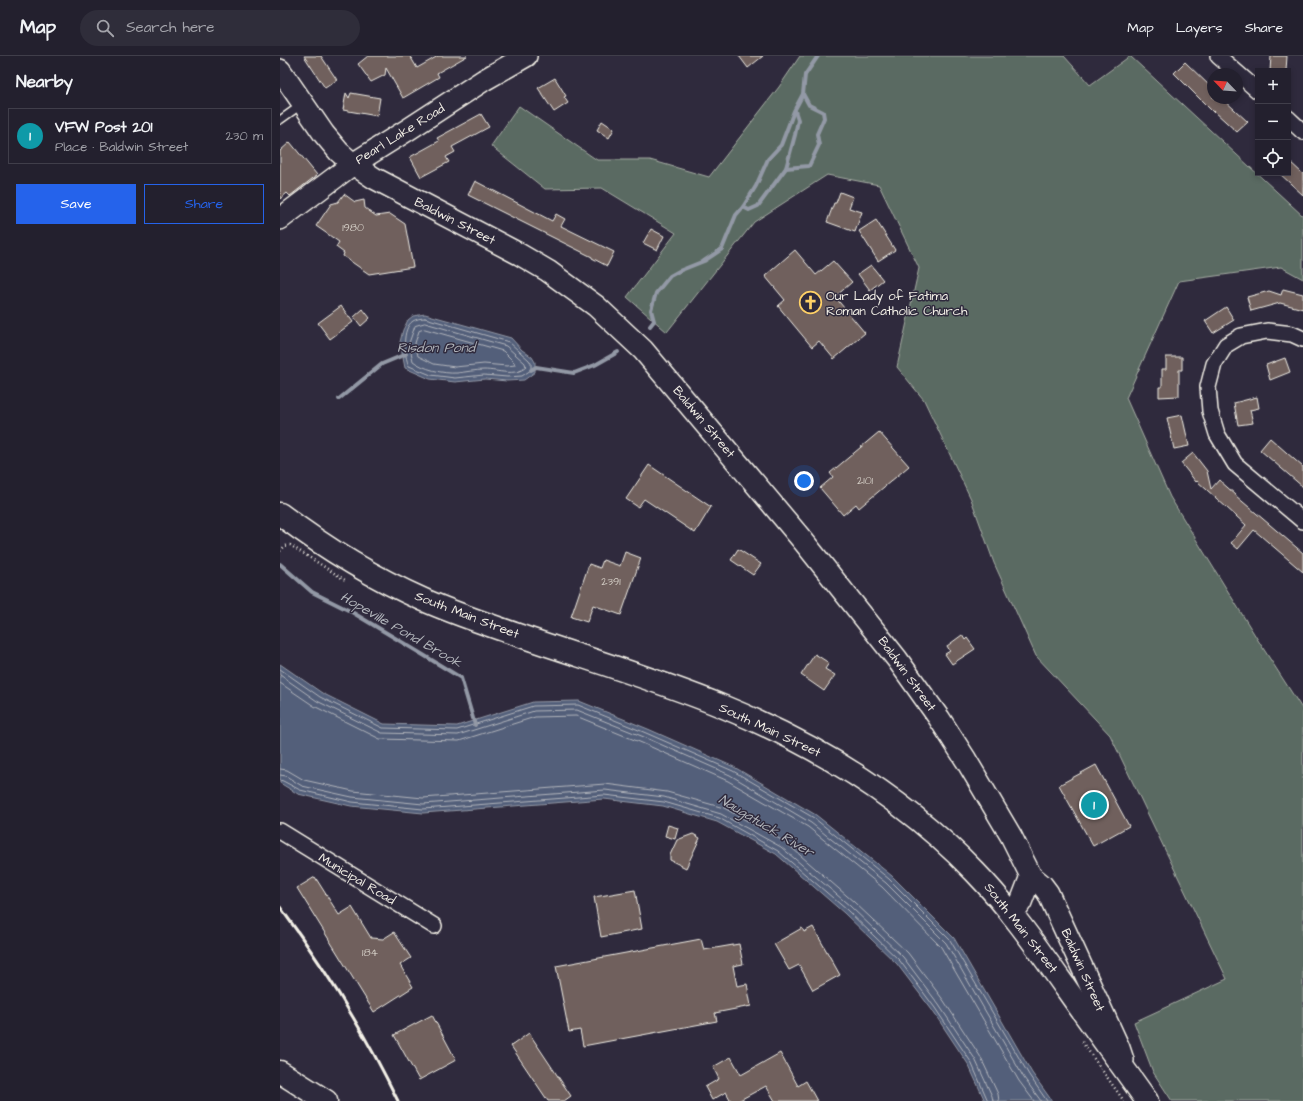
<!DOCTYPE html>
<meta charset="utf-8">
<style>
:root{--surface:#23202e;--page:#2f2d3a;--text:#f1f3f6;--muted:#a3a3aa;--line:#403e4a;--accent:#2563eb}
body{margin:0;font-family:"Architects Daughter",sans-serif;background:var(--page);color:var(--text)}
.controls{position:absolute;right:12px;top:12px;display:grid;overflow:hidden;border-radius:0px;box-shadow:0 2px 6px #0003}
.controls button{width:36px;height:36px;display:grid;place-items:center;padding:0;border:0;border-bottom:1px solid var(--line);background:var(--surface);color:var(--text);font:20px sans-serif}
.compass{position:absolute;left:927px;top:12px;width:36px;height:36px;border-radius:50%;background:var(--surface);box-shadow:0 2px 6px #0003;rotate:295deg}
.you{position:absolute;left:524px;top:425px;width:14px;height:14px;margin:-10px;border:3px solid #fff;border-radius:50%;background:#1a73e8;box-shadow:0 0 0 6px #1a73e833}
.badge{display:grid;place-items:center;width:26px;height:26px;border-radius:50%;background:var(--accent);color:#fff;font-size:13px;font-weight:700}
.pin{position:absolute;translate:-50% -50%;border:2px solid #fff;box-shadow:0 1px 4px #0006}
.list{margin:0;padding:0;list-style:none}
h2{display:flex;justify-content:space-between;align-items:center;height:52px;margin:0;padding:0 16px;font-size:17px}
h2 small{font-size:13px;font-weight:400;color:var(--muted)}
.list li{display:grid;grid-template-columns:26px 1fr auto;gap:12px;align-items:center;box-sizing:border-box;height:56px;margin:0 8px 8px;padding:0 8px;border:1px solid var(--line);border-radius:0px}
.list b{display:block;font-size:15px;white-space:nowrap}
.list p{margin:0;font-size:13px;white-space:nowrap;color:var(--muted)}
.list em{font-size:13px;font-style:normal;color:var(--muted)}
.actions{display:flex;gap:8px;padding:12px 16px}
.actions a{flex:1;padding:9px 0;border:1px solid var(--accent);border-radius:0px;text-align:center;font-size:14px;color:var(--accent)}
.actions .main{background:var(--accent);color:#fff}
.icon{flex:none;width:22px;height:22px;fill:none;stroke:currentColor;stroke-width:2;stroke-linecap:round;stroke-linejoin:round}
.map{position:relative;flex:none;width:1023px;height:1045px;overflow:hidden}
header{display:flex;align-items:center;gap:24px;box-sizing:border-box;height:56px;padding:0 20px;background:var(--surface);border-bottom:1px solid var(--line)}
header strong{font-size:19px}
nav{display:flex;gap:22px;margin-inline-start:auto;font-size:14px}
.search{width:280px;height:36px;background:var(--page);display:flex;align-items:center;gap:10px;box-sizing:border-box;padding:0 14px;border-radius:22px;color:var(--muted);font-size:15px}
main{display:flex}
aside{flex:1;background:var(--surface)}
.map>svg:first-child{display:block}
</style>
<header>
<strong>Map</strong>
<div class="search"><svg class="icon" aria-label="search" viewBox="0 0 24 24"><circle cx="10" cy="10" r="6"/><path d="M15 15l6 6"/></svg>Search here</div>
<nav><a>Map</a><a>Layers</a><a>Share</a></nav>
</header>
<main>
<aside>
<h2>Nearby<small></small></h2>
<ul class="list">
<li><span class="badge" style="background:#0f9aa8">1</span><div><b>VFW Post 201</b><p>Place · Baldwin Street</p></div><em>230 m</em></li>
</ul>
<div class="actions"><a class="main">Save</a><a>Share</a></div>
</aside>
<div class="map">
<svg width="1023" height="1045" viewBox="0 0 1023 1045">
<rect width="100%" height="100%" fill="#2f2a3d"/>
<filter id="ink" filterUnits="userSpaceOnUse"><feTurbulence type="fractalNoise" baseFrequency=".025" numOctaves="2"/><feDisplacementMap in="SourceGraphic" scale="8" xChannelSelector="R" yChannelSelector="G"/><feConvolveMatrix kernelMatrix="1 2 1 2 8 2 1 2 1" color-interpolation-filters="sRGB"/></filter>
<g filter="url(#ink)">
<!-- green -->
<path fill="#5a6b62" stroke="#a7aea5" d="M 520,0 L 784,0 L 810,29 L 850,0 L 1023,160 L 1023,223 L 1001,211 L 899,225 L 846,342 L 890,441 L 981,589 L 1023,654 L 1023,1045 L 892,1045 L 873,1016 L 854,966 L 947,923 L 830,679 L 756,600 L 714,507 L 691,443 L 644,344 L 617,311 L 639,212 L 599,129 L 547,119 L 474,166 L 387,276 L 347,241 L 396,177 L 322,132 L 265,133 L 211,90 L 239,50 L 317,104 L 370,104 L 429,121 L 499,31 Z"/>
<!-- water -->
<g fill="#525e7a" stroke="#9399a6">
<path d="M 145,258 L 231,282 L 242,294 L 252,301 L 255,306 L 255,316 L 244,324 L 227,325 L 205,323 L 175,326 L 150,323 L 125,312 L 120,286 L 123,274 L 128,264 L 133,260 Z"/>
<path d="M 0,608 L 42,637 L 104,668 L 177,670 L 253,646 L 299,645 L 368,673 L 454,711 L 536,759 L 612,820 L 674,882 L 752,1017 L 772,1045 L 705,1045 L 688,1008 L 652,954 L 617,908 L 564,857 L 496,798 L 437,766 L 383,750 L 324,743 L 143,757 L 71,750 L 18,738 L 0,727 Z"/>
</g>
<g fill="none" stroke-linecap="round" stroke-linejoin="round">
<!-- shore -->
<g stroke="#b3b6bc" stroke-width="1">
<path d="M 145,262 L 229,286 L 249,304 L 251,307 L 251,314 L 242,320 L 227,321 L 204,319 L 175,322 L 151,319 L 129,310 C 124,299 121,273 133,265 C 136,263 141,262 145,262 Z"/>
<path d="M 145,267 L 226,290 L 245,307 L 246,311 C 235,321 218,314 204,314 C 195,314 186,316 177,317 C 163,318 143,313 133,305 L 129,287 L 135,270 Z"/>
<path d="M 145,273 L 223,295 L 234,306 L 235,309 L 227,310 L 204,308 L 175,311 L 154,308 L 138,300 L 135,287 L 139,275 Z"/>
<path d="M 0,613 L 40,641 L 103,672 L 177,674 L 253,650 L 298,649 L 366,677 L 453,715 L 534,762 L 609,823 L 670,884 L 749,1019 L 767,1045"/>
<path d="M 0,619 L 37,645 L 102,677 L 178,679 L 254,655 L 297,654 L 364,681 L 450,719 L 531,767 L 606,827 L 666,887 L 744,1022 L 761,1045"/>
<path d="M 0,627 L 34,650 L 100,683 L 179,685 L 255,661 L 296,660 L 362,687 L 448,725 L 528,771 L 602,831 L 661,891 L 739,1025 L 754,1045"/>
<path d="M 0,713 L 7,714 L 24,724 L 73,735 L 143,742 L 325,728 L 387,736 L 444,752 L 505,786 L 574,846 L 628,897 L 664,945 L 700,1000 L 718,1038 L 719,1045"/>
<path d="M 0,719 L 6,720 L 22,730 L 72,741 L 143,748 L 325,734 L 384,741 L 441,758 L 501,791 L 570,850 L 623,901 L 659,949 L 695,1003 L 712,1040 L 713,1045"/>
<path d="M 0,724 L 3,725 L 20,734 L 72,746 L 143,753 L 324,739 L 384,746 L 439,762 L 498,795 L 567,854 L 620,905 L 655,952 L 691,1006 L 708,1045"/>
</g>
<!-- stream -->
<g stroke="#9399a6" stroke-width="4">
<path d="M 506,112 L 515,79 L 518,64 L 515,55"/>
<path d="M 463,151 L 476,130 L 488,103 L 501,89 L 514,55 L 523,38"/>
<path d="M 370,270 L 374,265 L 371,254 L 376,237 L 390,220 L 399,215 L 424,205 L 442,193 L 456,159 L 463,151 L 469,154 L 478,150 L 506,112 L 529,110 L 539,89 L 537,78 L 544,62 L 543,56 L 529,49 L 523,38 L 525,19 L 538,0"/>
<path d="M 251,314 L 256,311 L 294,317 L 315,309 L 338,296"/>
<path d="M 59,343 L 102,308 L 126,298"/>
<path d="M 0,508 L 32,536 L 70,555 L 150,603 L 181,622 L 195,669"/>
</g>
</g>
<!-- building -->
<g fill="#6f605d" stroke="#f4f1e8">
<path d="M 24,0 L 41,0 L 57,24 L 45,32 Z"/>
<path d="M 88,0 L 130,0 L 137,12 L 158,0 L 187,0 L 157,17 L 159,21 L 123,42 L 106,12 L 105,19 L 91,26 L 78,8 Z"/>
<path d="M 459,0 L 483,0 L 468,12 Z"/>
<path d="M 991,0 L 1007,0 L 1006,15 L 990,15 Z"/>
<path d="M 905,6 L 933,33 L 933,42 L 942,42 L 968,66 L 957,76 L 934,55 L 933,56 L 894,17 Z"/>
<path d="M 275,22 L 286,40 L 284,41 L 288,47 L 274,56 L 258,32 Z"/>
<path d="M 66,37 L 69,42 L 71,37 L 100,42 L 97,60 L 63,54 Z"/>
<path d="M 201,58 L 209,71 L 172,91 L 175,96 L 166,101 L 169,106 L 141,121 L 130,101 L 159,85 L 157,82 Z"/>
<path d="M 322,65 L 334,73 L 329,82 L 317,74 Z"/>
<path d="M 10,86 L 37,119 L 10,140 L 7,137 L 0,143 L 0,95 Z"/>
<path d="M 1008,104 L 1023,118 L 1023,139 L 999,117 L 1008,117 Z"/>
<path d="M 195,125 L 272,165 L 276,158 L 285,163 L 281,170 L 334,196 L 327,210 L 312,202 L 312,201 L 188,139 Z"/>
<path d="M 560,136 L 573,141 L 569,152 L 582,156 L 575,176 L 547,166 L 554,147 L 556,147 Z"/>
<path d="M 64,138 L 75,146 L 84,144 L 85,152 L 96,160 L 110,158 L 125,168 L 133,211 L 89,218 L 63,200 L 64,197 L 56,191 L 59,186 L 36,170 L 51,148 L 58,146 Z"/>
<path d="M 596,164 L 615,194 L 598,205 L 579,175 Z"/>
<path d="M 371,173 L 384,180 L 377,194 L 363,187 Z"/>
<path d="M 515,194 L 536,219 L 553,205 L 572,226 L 555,241 L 585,277 L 554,303 L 539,285 L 532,291 L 498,250 L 505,244 L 485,220 Z"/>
<path d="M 591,209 L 603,224 L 590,234 L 578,218 Z"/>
<path d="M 1003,233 L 1023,238 L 1023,253 L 1000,247 L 971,255 L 967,241 L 989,235 L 1001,239 Z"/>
<path d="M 61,250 L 73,266 L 50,283 L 38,267 Z"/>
<path d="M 946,251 L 954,264 L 933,277 L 925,265 Z"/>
<path d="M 83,253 L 90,262 L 81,270 L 74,261 Z"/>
<path d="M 886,301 L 902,301 L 902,314 L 899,314 L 899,340 L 879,341 L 879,331 L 882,331 L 882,313 L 886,313 Z"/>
<path d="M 1005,302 L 1010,316 L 990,324 L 986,309 Z"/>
<path d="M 977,341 L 979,352 L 970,354 L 973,367 L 958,369 L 954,347 Z"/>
<path d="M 902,359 L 909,390 L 894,393 L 887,362 Z"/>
<path d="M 599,376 L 629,410 L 579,452 L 576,448 L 563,459 L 540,432 L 553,421 L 550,417 Z"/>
<path d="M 990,382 L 1023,411 L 1023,431 L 980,394 Z"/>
<path d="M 913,397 L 927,415 L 931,433 L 939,424 L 956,439 L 956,440 L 1023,497 L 1023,516 L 974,474 L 958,493 L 951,487 L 966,469 L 917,425 L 916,426 L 901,407 Z"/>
<path d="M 369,409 L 431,451 L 415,477 L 364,443 L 358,451 L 346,443 Z"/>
<path d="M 458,493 L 481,508 L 473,519 L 451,504 Z"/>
<path d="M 345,496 L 361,502 L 341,559 L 313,549 L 307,566 L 291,561 L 309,508 L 320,512 L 323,504 L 340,510 Z"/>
<path d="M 682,579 L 685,584 L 687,582 L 695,593 L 672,608 L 665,598 L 670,595 L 667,590 Z"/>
<path d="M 535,598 L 549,607 L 545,613 L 555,619 L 544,635 L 521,619 Z"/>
<path d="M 816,709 L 849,770 L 813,790 L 779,729 Z"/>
<path d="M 388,769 L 398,772 L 395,783 L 385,780 Z"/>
<path d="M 413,778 L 420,782 L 406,812 L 390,804 L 390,799 L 397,784 Z"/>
<path d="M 35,821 L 59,859 L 72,851 L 91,882 L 103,883 L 114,876 L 131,902 L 120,909 L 133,931 L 94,956 L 17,832 Z"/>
<path d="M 355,834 L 362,873 L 321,881 L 314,841 Z"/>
<path d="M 533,871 L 560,919 L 533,934 L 519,909 L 509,914 L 494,888 L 522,872 L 524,876 Z"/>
<path d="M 421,883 L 424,894 L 459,888 L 463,908 L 453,910 L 457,930 L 467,928 L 471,950 L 435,957 L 437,965 L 303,990 L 300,974 L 289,976 L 276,910 Z"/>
<path d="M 152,959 L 176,1004 L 139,1024 L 114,979 Z"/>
<path d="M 249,977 L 291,1040 L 284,1045 L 268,1045 L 231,990 Z"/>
<path d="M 500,997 L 518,1030 L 526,1025 L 537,1045 L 495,1045 L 486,1030 L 458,1045 L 451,1045 L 446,1036 L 432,1044 L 425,1031 L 439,1023 L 433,1011 L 451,1001 L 461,1019 Z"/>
</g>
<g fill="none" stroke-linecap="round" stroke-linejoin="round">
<defs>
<path id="lane" d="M 0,64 L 21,49"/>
<g id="street">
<path d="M 938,0 L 978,35"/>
<path d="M 1008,62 L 1023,76"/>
<path d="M 1023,283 L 1012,278 L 987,275 L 961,280 L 946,289 L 934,308 L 928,331 L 930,355 L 937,378 L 955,408 L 1023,465"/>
<path d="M 0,775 L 154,870"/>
</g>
<g id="secondary">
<path d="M 0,14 L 44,78 L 59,96 L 73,108 L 94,122 L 239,198 L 268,215 L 316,250 L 363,294 L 524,486 L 617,603 L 659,662 L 686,704 L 731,780 L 751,820 L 762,829 L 768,837 L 839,992 L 843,1004"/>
<path d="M 0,163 L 73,108 L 129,73 L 204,24 L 246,0"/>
<path d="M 732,859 L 741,846 L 751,820"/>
</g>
<path id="primary" d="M 0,458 C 45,492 92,521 144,544 C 173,557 204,567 235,578 C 304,602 376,623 444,651 C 537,689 625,743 695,816 C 730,852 759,894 788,935 C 814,972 841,1008 867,1045"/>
<path id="highway" d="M 0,1016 L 46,1045"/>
</defs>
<!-- lane casing -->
<use href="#lane" stroke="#f4f1e8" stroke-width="10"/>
<!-- street casing -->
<use href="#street" stroke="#f4f1e8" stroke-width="18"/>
<!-- secondary casing -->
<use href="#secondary" stroke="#f4f1e8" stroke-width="24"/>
<!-- primary casing -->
<use href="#primary" stroke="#f4f1e8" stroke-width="25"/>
<!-- highway casing -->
<use href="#highway" stroke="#f4f1e8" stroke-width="25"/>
<!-- path -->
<g stroke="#f4f1e8" stroke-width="2.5" stroke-dasharray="1 3" stroke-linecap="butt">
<path d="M 0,495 L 5,490 L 10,489 L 65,524"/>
<path d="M 802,986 L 844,1045"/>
</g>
<!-- lane -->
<use href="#lane" stroke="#2f2a3d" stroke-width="7"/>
<!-- street -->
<use href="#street" stroke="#2f2a3d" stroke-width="15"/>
<!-- secondary -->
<use href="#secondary" stroke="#2f2a3d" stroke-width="21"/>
<!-- primary -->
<use href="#primary" stroke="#2f2a3d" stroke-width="22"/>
<!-- highway -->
<use href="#highway" stroke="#2f2a3d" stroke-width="22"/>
<!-- rail -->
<path stroke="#f4f1e8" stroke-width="3" d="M 0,851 C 45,912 85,977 118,1045"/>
</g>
</g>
<!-- icons -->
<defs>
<symbol id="church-ring" viewBox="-11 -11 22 22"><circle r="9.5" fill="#2f2a3d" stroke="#ffd166" stroke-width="1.5"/><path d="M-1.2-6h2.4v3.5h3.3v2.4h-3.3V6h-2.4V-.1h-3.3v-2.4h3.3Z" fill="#ffd166"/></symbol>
</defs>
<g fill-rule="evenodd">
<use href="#church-ring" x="518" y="234" width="25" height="25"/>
</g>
<g text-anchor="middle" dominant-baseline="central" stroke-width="3" stroke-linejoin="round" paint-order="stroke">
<!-- number labels -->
<g font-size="11" fill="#d3cdc5">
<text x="73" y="171">1980</text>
<text x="585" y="424">2101</text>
<text x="331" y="525">2391</text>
<text x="90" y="896">184</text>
</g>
<!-- street labels -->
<g font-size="13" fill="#f4f1e8" stroke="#2f2a3d">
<text transform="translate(120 78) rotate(-32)">Pearl Lake Road</text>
<text transform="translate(175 165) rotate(27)">Baldwin Street</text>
<text transform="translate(424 366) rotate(50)">Baldwin Street</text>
<text transform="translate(187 559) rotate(21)">South Main Street</text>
<text transform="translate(627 618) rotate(54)">Baldwin Street</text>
<text transform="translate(490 674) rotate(25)">South Main Street</text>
<text transform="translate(77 823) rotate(31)">Municipal Road</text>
<text transform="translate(741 872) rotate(52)">South Main Street</text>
<text transform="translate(803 914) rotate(66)">Baldwin Street</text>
</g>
<!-- poi labels -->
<g font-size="13" fill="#f4f1e8" stroke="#2f2a3d" text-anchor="start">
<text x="546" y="240">Our Lady of Fatima<tspan x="546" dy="15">Roman Catholic Church</tspan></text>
</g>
<!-- water labels -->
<g font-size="14" font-style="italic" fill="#b3b6bc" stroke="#2f2a3d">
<text x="156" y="292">Risdon Pond</text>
<text transform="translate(121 574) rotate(30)">Hopeville Pond Brook</text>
<text transform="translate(486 770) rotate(31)">Naugatuck River</text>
</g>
</g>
</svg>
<div class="controls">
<button>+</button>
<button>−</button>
<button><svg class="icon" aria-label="locate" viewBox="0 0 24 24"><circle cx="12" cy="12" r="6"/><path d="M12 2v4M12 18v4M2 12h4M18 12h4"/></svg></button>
</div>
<svg class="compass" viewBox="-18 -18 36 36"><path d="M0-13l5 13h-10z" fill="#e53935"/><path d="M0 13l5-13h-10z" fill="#a3a3aa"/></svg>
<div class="you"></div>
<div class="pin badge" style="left:814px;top:749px;background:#0f9aa8">1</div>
</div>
</main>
